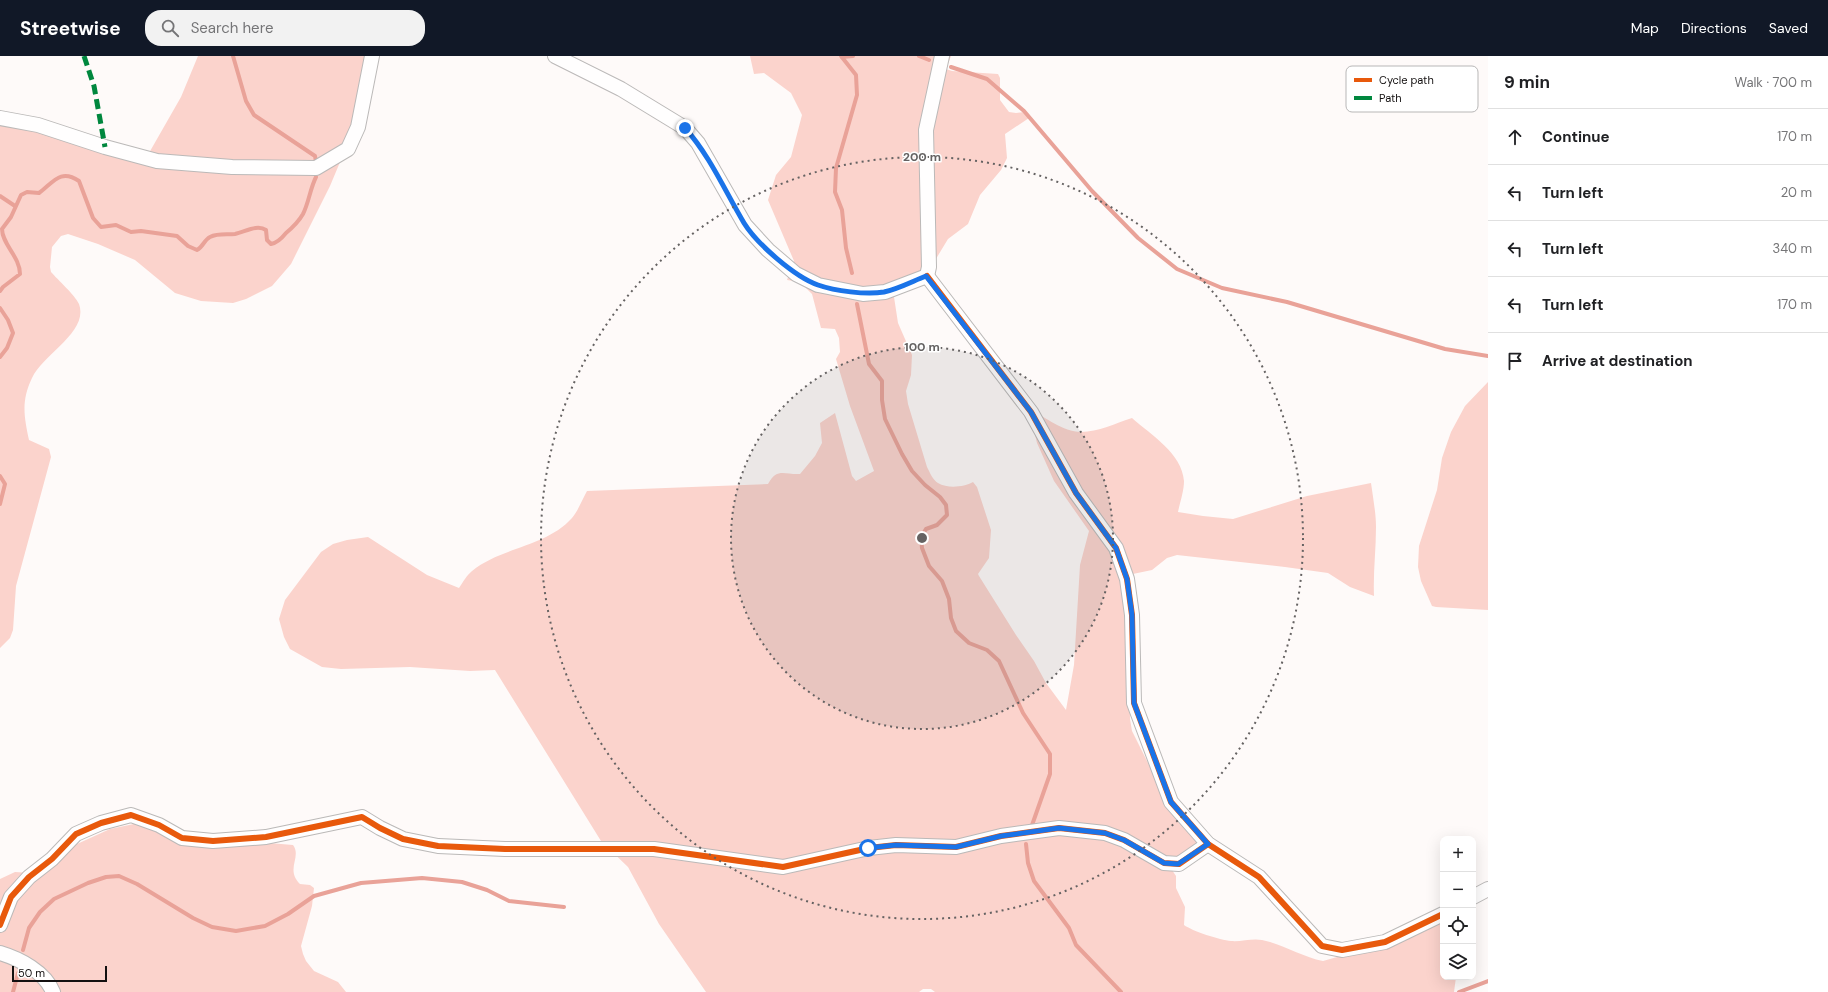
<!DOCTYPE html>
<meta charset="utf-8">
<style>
:root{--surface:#fff;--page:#f2f2f2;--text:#202124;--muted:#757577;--line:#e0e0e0;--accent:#111827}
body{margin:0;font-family:"DM Sans",sans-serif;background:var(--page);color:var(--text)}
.controls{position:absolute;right:12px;bottom:12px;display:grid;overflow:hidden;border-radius:8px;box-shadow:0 4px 16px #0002}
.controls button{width:36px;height:36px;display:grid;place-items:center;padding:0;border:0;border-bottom:1px solid var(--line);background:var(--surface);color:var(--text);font:20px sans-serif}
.scale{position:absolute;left:12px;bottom:10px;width:95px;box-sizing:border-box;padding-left:4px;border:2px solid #131010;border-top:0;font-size:11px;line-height:14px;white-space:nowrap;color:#131010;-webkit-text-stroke:3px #fff;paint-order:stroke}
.stop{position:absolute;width:12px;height:12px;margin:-9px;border:3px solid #1a73e8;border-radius:50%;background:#fff}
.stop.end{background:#1a73e8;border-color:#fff;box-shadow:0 1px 4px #0008}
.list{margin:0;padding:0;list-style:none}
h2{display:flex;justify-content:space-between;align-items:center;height:52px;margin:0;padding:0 16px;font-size:17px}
h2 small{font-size:13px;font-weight:400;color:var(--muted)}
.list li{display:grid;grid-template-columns:26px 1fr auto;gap:12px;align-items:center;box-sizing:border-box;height:56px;padding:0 16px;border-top:1px solid var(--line)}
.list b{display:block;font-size:15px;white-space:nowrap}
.list em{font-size:13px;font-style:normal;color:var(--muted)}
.icon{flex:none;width:22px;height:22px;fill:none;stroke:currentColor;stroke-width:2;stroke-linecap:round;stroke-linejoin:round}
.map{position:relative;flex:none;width:1488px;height:936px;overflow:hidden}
header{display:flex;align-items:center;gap:24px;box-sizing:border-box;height:56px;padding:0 20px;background:var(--accent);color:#fff}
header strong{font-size:19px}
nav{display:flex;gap:22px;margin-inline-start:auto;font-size:14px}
.search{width:280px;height:36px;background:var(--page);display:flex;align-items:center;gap:10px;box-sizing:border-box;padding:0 14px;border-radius:16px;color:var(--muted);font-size:15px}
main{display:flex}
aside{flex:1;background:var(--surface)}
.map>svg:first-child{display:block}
</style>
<header>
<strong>Streetwise</strong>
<div class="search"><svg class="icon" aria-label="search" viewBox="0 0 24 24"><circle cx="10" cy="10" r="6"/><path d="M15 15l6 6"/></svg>Search here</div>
<nav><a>Map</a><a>Directions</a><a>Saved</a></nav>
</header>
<main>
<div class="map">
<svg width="1488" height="936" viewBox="0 0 1488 936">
<rect width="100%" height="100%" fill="#fefaf9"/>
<!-- green -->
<g fill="#fbd3cc">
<path d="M 198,0 L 371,0 L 348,87 L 330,130 L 291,208 L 272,230 L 246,243 L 233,247 L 201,245 L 175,237 L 135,204 L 98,188 L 68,178 L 61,180 L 52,191 L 50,211 L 51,216 C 58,224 75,239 79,248 C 89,276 43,298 32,322 C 21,345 24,360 29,384 L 49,393 L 51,401 L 16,530 L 13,574 L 10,582 L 0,592 L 0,57 L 145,104 L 181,41 Z"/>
<path d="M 750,0 L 951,0 L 946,13 L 952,15 L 998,18 L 1000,22 L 1000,44 L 1009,56 L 1016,57 L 1024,56 L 1029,62 L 1005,78 L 1007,102 L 1001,114 L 980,139 L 968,168 L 948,183 L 925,221 L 906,230 L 894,241 L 898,267 L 912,299 L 911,319 L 906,335 L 908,348 L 927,411 C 930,417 933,424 938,427 C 948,433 964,431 973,426 L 977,431 L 991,474 L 989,502 L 978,518 L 979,520 L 1016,579 L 1034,605 L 1046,627 L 1066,654 L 1074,609 L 1080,509 L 1089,475 L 1054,425 L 1037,387 L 1029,354 L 1030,353 C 1045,361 1063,376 1081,376 C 1098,376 1116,367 1132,362 C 1151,379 1182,397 1184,425 C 1184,435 1180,446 1178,456 L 1203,460 L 1233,463 L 1307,440 L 1371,427 C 1373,442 1376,457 1376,471 C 1376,495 1373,517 1374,540 L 1350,531 L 1328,517 L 1285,511 L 1177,499 L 1167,502 L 1152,514 L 1128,519 L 1130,663 L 1132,675 L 1174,759 C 1182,770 1196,776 1202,787 L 1172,814 L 1176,820 L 1176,832 L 1185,851 L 1184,869 C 1192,875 1220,884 1231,885 C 1241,886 1252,882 1262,884 C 1283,888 1302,901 1323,905 L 1397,884 L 1443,856 L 1443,921 L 1456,921 L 1454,936 L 935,936 L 931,933 L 923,933 L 919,936 L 706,936 L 659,868 L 628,811 L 601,785 L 495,614 L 470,615 L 410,611 L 341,613 L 322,611 L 290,593 L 284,581 L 279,563 L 285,544 L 321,496 L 333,488 L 347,484 L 368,481 L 427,519 L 459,532 C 463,526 467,519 472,515 C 501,491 546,491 572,462 C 578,455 582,444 587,435 L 768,428 C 777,411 785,419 800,418 L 815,400 L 822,387 L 820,367 L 835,357 L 852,420 L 856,425 L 874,415 L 850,350 L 836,303 L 840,296 L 839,282 L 835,273 L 821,272 L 812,238 L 800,226 L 787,224 L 794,205 L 768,144 L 776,119 L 791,101 L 802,59 L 791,37 L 764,17 L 754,18 Z"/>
<path d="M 1488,326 L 1488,554 L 1436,551 L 1432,550 L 1421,525 L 1418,511 L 1419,490 L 1437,434 L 1442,402 L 1451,376 L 1465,350 Z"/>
<path d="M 148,765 L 185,780 L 293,789 C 302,801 285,813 300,828 L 310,829 L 314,832 L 312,850 L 301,890 L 303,898 L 306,905 L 314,915 L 338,926 L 346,936 L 0,936 L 0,823 L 15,816 L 32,817 L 53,806 L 77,788 L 110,773 Z"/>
</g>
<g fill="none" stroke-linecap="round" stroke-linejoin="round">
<!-- stream -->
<g stroke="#e9a298" stroke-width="4">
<path d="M 233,0 L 246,45 L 254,59 L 315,100 L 316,106"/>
<path d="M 841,0 L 856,19 L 857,39 L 836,112 L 835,136 L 842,154 L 846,192 L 852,217"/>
<path d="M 919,0 L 929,4"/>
<path d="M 842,1 L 853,0"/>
<path d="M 951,11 L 987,23 L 1024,55 L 1092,135 L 1138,182 L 1177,213 L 1222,232 L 1287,246 L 1445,293 L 1488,300"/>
<path d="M 0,140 L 15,150"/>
<path d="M 0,235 L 3,231 L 20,218 C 20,201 2,188 2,173 L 11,161 L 21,139 L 27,136 L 39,137 C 53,127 60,112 79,125 L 93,162 L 101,171 L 116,169 L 131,176 L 141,175 L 177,180 L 188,190 L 197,194 C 203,191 204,184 210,181 C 218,177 227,179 235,178 C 245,176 257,168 266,174 L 267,184 L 271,188 C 277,187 282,182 286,177 C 292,172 299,165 303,158 C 309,146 310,133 316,121"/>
<path d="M 857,248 L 869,308 L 882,325 L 882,344 L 885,363 L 902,398 L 912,415 L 925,429 L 940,441 L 946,449 L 947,459 L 937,469 L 926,473 L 921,481 L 922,492 L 929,510 L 942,525 L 949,543 L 951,562 L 956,575 L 969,587 L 987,594 L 999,605 L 1023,657 L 1050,698 L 1050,718 L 1031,772"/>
<path d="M 0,252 L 8,264 L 13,277 L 7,292 L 0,301"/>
<path d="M 0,420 L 5,428 L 0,448"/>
<path d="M 1026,788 L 1028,807 L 1034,825 L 1069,872 L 1076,889 L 1121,936"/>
<path d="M 23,894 L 29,872 L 40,856 L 54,843 L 88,827 L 106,821 L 119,820 L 137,828 L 193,862 L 212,871 L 236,875 L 265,870 L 288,858 L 314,840 L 361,827 L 422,822 L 462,826 L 487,834 L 509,845 L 564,851"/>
<path d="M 13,936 L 18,917"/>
<path d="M 1459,936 L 1488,925"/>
</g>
<defs>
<g id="minor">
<path d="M 555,0 L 621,33 L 685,72 L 698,87 L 745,169 L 768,194 L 796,218 L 818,229 L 863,238 L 885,236 L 927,220 L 929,211 L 926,74 L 942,0"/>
<path d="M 0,62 L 38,69 L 105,91 L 157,105 L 232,111 L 316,112 L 348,93 L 358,71 L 372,0"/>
<path d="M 927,220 L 1031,356 L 1076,437 L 1116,492 L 1127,523 L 1132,559 L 1134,647 L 1171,746 L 1208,788 L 1259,821 L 1322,890 L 1342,894 L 1385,886 L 1443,858"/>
<path d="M 1473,841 L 1488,833"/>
<path d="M 0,869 L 11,841 L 29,821 L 52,803 L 76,778 L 101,767 L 131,759 L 159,769 L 182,782 L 213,785 L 266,781 L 362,761 L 380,772 L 403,783 L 438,790 L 505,793 L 654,793 L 783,811 L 869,792 L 896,789 L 956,791 L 1001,780 L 1059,772 L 1105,777 L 1124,784 L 1164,807 L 1179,808 L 1208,788"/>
<path d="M 0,897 C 20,903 45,916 53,936"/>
</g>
</defs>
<!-- minor casing -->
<use href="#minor" stroke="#bbb9b8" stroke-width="16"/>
<!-- minor -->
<use href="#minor" stroke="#fffefe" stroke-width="14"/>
<!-- quiet -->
<path stroke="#00873e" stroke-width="5" stroke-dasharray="10 5" stroke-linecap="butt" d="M 84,0 L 94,30 L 105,91"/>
<defs>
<g id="cycleway">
<path d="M 927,220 L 1031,356 L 1076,437 L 1116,492 L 1127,523 L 1132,559 L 1134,647 L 1171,746 L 1208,788 L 1259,821 L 1322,890 L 1342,894 L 1385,886 L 1443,858"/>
<path d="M 0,869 L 11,841 L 29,821 L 52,803 L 76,778 L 101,767 L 131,759 L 159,769 L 182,782 L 213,785 L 266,781 L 362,761 L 380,772 L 403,783 L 438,790 L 505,793 L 654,793 L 783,811 L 869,792 L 896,789 L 956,791 L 1001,780 L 1059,772 L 1105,777 L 1124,784 L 1164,807 L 1179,808 L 1208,788"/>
</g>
</defs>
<!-- cycleway casing -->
<use href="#cycleway" stroke="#fff" stroke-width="8"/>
<!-- cycleway -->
<use href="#cycleway" stroke="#e8590c" stroke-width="6"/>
</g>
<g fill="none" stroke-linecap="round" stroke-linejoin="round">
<!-- route -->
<path stroke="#1a73e8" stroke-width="5" d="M 685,72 C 710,100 725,135 744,167 C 757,188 795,221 818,229 C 835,235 866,239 884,236 C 898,233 913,225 926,220 L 1031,356 L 1076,437 L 1116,492 L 1127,523 L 1132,559 L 1134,647 L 1171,746 L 1208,788 L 1178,808 L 1164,807 L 1124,784 L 1105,777 L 1059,772 L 1001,780 L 956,791 L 896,789 L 868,792"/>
</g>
<!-- distance rings -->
<circle cx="922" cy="482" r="191" fill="#656262" fill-opacity=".12"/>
<g fill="none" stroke="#656262" stroke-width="2" stroke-dasharray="2 4">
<circle cx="922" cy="482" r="191"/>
<circle cx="922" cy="482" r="381"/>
</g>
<!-- legend -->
<rect x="1346" y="10" width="132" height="46" rx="6" fill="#fff" stroke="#b8b7b7" stroke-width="1"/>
<rect x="1354" y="22" width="18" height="4" fill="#e8590c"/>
<rect x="1354" y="40" width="18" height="4" fill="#00873e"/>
<g font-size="11" fill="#131010">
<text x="1379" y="28">Cycle path</text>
<text x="1379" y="46">Path</text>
</g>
<circle cx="922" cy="482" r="6" fill="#656262" stroke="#fff" stroke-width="2"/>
<g font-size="12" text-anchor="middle" font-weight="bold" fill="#656262" stroke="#fff" stroke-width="3" stroke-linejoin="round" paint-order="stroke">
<text x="922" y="105">200 m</text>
<text x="922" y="295">100 m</text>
</g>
</svg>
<div class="controls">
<button>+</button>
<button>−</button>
<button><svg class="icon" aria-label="locate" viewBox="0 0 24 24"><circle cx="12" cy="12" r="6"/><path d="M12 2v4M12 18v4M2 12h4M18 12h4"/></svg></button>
<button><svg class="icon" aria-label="layers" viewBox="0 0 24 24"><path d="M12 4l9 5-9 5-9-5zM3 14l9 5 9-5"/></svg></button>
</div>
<div class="scale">50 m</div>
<div class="stop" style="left:868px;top:792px"></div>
<div class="stop end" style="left:685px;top:72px"></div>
</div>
<aside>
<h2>9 min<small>Walk · 700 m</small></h2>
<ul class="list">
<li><svg class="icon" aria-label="ahead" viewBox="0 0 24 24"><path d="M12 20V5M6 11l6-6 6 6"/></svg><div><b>Continue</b></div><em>170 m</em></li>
<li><svg class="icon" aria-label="left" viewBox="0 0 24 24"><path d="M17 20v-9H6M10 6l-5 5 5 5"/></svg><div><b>Turn left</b></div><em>20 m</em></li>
<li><svg class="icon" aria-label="left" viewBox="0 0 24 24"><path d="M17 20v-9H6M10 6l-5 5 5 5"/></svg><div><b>Turn left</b></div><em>340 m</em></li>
<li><svg class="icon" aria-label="left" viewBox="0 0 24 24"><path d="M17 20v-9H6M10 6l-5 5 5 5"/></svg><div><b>Turn left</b></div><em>170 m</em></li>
<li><svg class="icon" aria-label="arrive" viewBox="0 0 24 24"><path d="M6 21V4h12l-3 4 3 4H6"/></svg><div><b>Arrive at destination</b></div></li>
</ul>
</aside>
</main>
